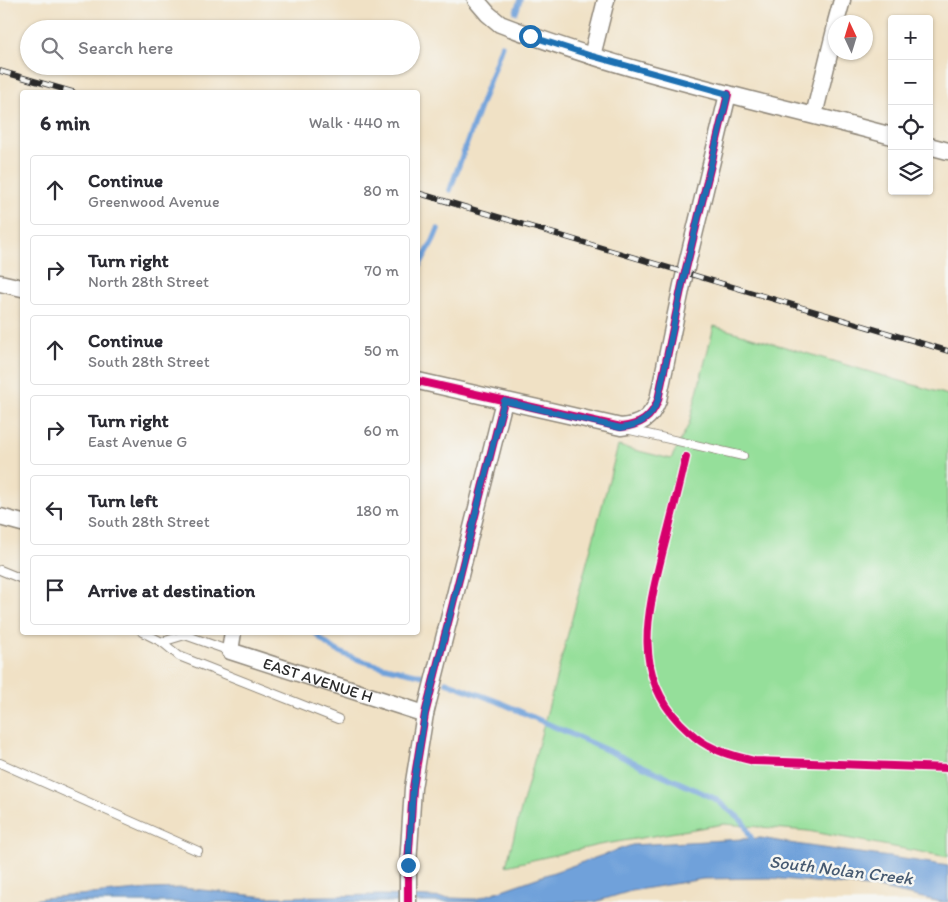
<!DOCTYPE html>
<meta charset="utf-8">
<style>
:root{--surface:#fff;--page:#f2f2f3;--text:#2b2b33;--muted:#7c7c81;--line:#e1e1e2}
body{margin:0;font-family:Itim,sans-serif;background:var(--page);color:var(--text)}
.controls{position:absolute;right:15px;top:15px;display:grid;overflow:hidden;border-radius:5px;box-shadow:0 1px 4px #0004}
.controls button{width:45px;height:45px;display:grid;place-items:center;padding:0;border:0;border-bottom:1px solid var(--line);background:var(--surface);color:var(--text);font:25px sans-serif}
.compass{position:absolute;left:828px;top:15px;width:45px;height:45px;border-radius:50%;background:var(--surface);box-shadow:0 1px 4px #0004;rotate:356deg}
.stop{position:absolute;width:15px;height:15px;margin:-11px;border:4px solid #1f6fb2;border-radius:50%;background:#fff}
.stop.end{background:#1f6fb2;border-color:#fff;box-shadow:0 1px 5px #0008}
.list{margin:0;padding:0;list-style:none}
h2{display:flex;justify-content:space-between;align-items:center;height:65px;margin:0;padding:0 20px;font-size:21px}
h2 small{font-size:16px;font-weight:400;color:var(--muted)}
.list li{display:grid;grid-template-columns:32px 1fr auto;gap:15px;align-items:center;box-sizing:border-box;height:70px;margin:0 10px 10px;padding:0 10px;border:1px solid var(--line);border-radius:5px}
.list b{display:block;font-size:19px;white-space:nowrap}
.list p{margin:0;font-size:16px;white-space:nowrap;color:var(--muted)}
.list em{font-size:16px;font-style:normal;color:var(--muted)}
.icon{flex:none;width:28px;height:28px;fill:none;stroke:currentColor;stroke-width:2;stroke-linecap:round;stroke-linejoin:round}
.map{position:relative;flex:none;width:948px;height:902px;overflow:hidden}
.search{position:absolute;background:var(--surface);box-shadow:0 1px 4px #0004;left:20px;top:20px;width:400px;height:55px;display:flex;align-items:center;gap:12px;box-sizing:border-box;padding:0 18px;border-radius:28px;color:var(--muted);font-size:19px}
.panel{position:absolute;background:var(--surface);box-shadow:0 1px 4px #0004;left:20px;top:90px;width:400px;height:545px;border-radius:5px}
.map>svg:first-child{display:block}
</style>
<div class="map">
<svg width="948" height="902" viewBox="0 0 948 902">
<rect width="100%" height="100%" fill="#f6f6f2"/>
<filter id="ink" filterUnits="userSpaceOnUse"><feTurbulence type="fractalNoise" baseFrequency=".02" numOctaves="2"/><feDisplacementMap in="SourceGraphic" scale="10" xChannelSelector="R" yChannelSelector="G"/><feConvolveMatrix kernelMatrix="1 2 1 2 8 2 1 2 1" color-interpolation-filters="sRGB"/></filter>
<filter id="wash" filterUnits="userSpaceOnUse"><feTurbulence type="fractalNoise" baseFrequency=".0096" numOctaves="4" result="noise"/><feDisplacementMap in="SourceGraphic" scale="20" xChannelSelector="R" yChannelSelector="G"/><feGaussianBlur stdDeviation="1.12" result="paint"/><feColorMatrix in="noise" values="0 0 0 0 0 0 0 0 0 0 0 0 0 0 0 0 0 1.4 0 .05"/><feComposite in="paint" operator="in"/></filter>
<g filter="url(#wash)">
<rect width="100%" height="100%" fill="#f0e1c5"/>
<!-- green -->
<path fill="#95df9a" stroke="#608562" d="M 714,326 L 948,395 L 948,857 L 808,831 L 724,824 L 599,845 L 506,866 L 618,446 L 671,459 L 689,424 Z"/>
<!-- water -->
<path fill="#6fa1da" stroke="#4d6682" d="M 761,838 C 823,850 886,855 948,866 L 948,902 L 941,902 L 878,888 L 770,878 L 703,879 L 631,891 L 595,902 L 25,902 L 43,898 L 150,889 L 183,888 L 267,897 L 381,895 L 476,899 L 632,845 Z"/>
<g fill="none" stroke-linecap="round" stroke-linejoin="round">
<!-- stream -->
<g stroke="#6fa1da" stroke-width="5.5">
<path d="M 516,12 L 520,0"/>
<path d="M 450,190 L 502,45"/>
<path d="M 418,268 L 433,241 L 438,229"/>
<path d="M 315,632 C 335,661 390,667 423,676"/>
<path d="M 446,682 L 499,702 L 714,798 L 743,821 L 754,844"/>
</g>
</g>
</g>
<g filter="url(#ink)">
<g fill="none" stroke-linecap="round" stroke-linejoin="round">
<defs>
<g id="service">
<path d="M 630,430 L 743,456"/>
<path d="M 0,570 L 22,579"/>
<path d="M 142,632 L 162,642 L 185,635 L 230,651"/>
<path d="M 162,642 L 179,656 L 338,719"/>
<path d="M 0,763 L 198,851"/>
</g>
<g id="minor">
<path d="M 476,0 L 488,14 L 500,24 C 626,73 761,101 892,136"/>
<path d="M 836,22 L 842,0"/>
<path d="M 592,56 L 606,0"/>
<path d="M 814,115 L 836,26"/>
<path d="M 929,146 L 948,151"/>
<path d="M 0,283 L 22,288"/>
<path d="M 418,381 L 621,427 C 640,425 651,419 658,400 L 682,285 L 728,94"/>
<path d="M 0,517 L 22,523"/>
<path id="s1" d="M 233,632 L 230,651 L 425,714"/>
<path d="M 408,902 L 408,865 L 413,788 L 425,714 L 504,401"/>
</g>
</defs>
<!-- service casing -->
<use href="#service" stroke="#8e8678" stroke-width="10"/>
<!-- minor casing -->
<use href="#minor" stroke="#8e8678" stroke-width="19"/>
<!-- service -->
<use href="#service" stroke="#fff" stroke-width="8"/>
<!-- minor -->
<use href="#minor" stroke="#fff" stroke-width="16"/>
<defs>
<g id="rail">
<path d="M 0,71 L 73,92"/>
<path d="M 418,193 L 948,351"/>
</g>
</defs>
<!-- rail casing -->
<use href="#rail" stroke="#2b2b2b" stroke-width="5.5"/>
<!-- rail -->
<use href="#rail" stroke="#f6f6f2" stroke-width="4" stroke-dasharray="11" stroke-linecap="butt"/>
<defs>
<g id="cycleway">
<path d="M 418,381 L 621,427 C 640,425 651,419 658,400 L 682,285 L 728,94"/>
<path d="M 686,457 C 679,488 671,519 663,550 C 648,611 631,672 680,723 C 688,731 697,740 707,745 C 721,753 738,757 754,761 L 948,768"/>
<path d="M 408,902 L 408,865 L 413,788 L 425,714 L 504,401"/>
</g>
</defs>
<!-- cycleway casing -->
<use href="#cycleway" stroke="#f6f6f2" stroke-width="11"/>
<!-- cycleway -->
<use href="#cycleway" stroke="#d6006c" stroke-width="8"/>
</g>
</g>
<g fill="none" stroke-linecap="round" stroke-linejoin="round" filter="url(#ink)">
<!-- route -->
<path stroke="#1f6fb2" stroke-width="6" d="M 408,865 L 413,788 L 425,714 L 504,401 L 621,428 C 640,425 651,419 658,400 L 682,285 L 728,94 L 592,56 L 530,36"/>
</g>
<g text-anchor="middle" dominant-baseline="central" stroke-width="5" stroke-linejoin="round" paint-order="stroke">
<!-- street labels -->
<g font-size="16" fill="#2b2b2b" stroke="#f6f6f2">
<text stroke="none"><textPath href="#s1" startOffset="112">EAST AVENUE H</textPath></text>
</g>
<!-- water labels -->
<g font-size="18" font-style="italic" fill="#465a71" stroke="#f6f6f2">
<text transform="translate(841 870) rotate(7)">South Nolan Creek</text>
</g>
</g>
</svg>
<div class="controls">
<button>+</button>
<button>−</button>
<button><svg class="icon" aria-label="locate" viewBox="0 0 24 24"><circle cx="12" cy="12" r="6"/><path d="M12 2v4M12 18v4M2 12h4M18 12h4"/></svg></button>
<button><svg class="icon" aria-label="layers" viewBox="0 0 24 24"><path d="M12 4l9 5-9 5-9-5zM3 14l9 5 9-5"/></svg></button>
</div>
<svg class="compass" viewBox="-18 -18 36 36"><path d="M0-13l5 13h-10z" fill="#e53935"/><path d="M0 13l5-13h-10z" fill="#7c7c81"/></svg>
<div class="stop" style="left:530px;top:36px"></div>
<div class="stop end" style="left:408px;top:865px"></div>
<div class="search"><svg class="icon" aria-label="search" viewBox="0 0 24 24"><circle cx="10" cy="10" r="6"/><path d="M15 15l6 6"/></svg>Search here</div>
<section class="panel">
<h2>6 min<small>Walk · 440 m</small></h2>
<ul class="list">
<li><svg class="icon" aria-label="ahead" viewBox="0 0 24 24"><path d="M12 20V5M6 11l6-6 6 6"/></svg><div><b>Continue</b><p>Greenwood Avenue</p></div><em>80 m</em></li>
<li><svg class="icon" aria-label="right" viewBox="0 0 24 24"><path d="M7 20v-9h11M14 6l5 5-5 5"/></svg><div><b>Turn right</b><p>North 28th Street</p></div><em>70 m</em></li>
<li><svg class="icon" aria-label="ahead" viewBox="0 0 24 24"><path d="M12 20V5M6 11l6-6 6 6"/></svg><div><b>Continue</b><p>South 28th Street</p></div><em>50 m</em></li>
<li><svg class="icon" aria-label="right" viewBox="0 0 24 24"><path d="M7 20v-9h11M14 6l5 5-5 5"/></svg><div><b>Turn right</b><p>East Avenue G</p></div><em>60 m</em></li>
<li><svg class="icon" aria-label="left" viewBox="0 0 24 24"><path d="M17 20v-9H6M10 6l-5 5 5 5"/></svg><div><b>Turn left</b><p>South 28th Street</p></div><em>180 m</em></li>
<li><svg class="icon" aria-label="arrive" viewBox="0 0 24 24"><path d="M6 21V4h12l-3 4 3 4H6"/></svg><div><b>Arrive at destination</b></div></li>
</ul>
</section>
</div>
